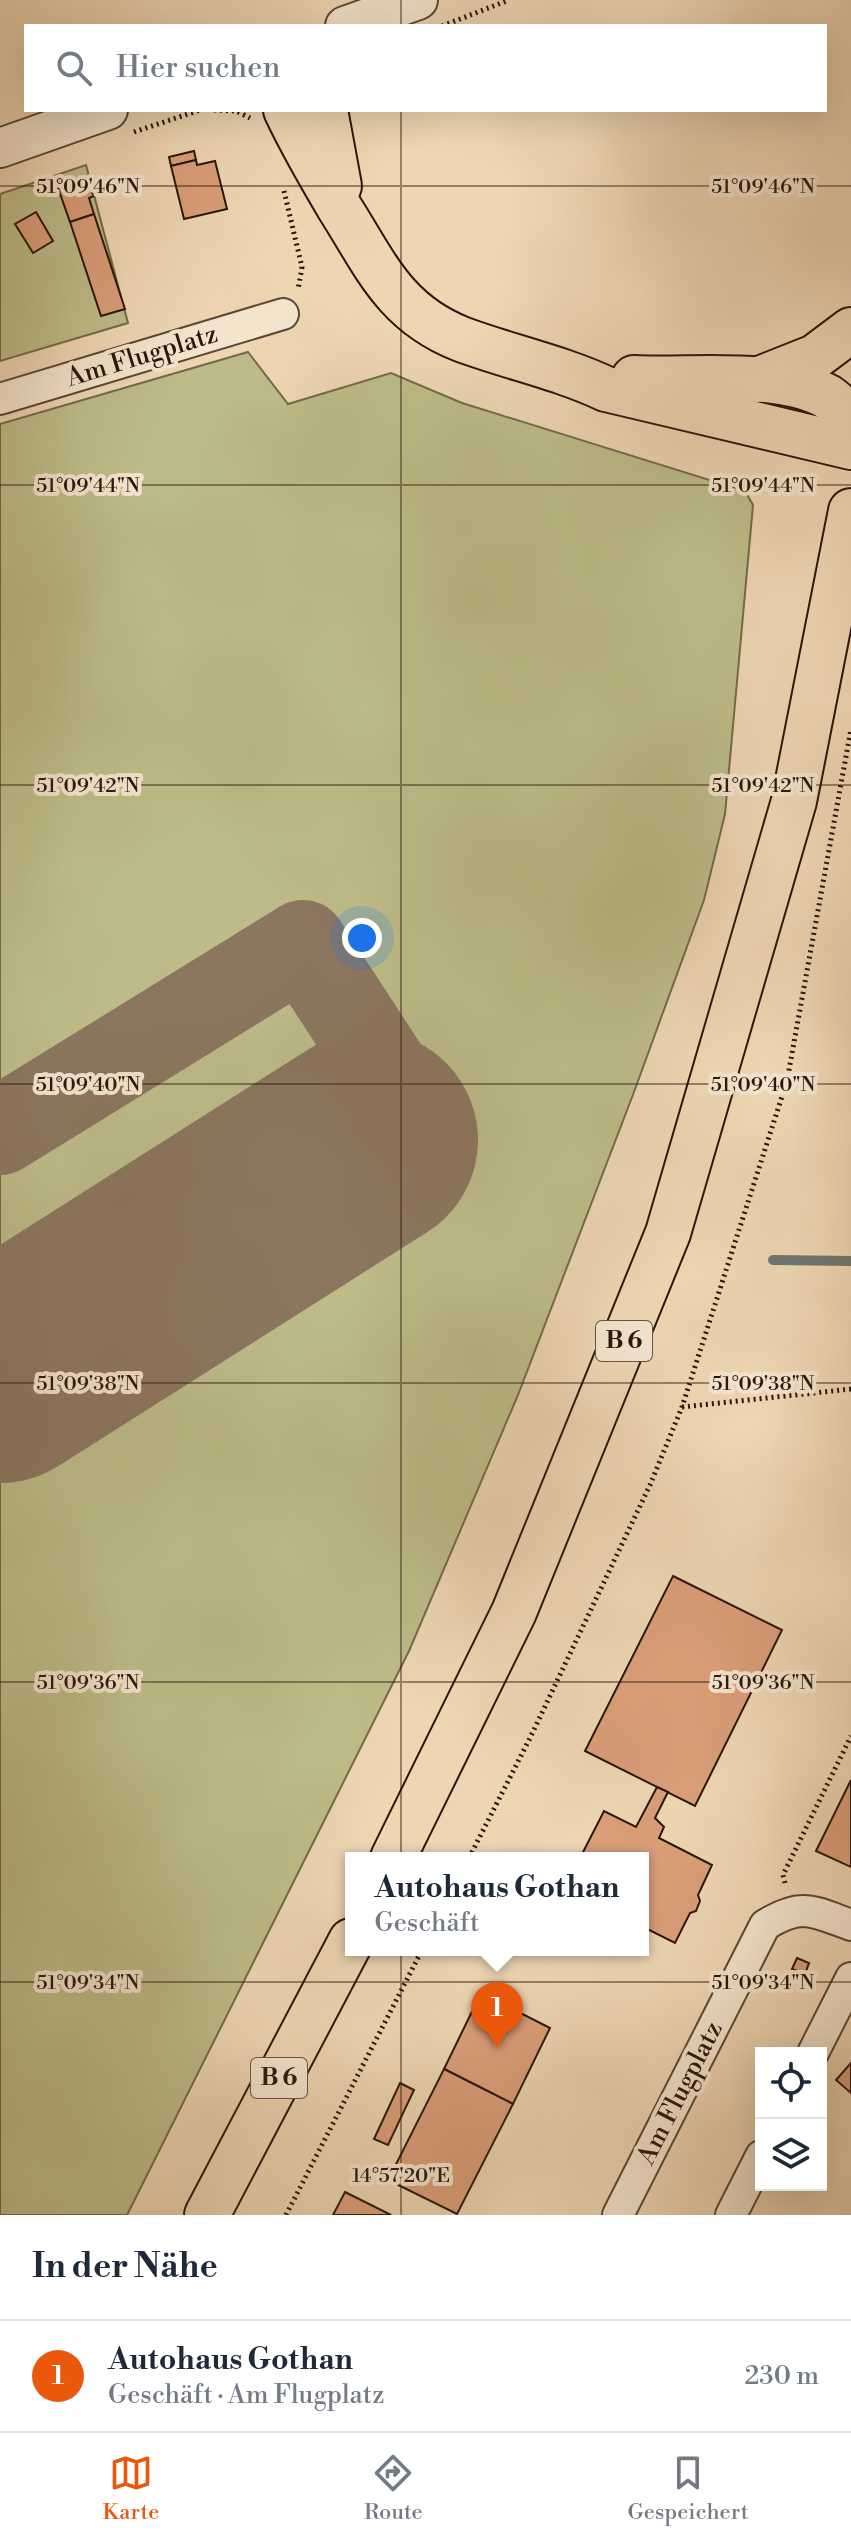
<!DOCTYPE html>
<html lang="de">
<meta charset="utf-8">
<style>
:root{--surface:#fff;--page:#f2f2f3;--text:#1f2937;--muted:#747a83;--line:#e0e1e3;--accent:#ea580c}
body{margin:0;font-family:"Libre Bodoni",serif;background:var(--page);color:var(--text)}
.controls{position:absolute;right:24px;bottom:24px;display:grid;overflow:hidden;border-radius:0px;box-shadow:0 8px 32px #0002}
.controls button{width:72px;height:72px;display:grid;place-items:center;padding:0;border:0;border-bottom:2px solid var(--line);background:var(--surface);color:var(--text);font:40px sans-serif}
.you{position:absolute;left:362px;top:938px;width:28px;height:28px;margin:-20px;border:6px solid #fff;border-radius:50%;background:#1a73e8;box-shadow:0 0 0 12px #1a73e833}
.badge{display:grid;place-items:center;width:52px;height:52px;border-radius:50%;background:var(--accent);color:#fff;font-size:26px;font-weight:700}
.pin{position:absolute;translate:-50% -66px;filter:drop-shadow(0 2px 4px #0008)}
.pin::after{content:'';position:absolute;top:42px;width:28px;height:24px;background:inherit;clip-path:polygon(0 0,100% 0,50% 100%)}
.popup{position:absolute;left:345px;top:1852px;width:304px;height:104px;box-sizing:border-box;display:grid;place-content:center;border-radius:0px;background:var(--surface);filter:drop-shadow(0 2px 6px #0005);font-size:26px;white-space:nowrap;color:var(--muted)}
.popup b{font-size:30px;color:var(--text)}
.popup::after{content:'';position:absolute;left:50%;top:100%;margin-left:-16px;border:16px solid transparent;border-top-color:var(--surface)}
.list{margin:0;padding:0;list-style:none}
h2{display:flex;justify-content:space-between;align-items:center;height:104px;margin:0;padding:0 32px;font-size:34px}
h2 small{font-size:26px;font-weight:400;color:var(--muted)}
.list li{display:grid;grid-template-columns:52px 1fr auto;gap:24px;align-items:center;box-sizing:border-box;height:112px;padding:0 32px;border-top:2px solid var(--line)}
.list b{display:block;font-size:30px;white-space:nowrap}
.list p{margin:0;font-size:26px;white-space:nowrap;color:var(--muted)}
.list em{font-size:26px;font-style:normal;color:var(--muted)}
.icon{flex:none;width:44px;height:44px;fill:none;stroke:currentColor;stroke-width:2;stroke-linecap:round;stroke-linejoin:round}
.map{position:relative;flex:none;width:851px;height:2215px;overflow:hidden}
.search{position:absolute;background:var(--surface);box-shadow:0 8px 32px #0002;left:24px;right:24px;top:24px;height:88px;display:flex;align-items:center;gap:20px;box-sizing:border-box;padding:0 28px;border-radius:0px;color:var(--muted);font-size:30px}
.sheet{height:216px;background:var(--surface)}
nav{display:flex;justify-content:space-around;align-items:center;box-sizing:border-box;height:112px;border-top:2px solid var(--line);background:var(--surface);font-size:22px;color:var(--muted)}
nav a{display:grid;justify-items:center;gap:4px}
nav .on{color:var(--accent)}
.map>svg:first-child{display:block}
</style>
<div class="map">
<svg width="851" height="2215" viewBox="0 0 851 2215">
<rect width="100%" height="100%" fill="#eed6b3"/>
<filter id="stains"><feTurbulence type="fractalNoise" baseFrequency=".0025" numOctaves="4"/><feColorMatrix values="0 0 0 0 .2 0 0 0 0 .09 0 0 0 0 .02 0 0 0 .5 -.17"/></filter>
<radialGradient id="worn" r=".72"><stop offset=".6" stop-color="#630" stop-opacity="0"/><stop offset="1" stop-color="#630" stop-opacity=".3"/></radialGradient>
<!-- green -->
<g fill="#bdbc89" stroke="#736a4a" stroke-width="2">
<path d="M 86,165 L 128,323 L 0,361 L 0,194 Z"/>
<path d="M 248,352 L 288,404 L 391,373 L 462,403 L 745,491 L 753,505 L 725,814 L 704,900 L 634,1092 L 518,1395 L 409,1651 L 127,2215 L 0,2215 L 0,424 Z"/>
</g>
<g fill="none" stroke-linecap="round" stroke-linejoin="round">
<!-- stream -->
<path stroke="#6d7771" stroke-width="10" d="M 773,1260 L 851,1261"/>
<!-- taxiway -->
<path stroke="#8c7660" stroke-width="88" d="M 0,1131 L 303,944 L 389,1076 L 369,1140"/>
<!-- runway -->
<path stroke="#8c7660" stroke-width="218" d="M 0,1374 L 369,1140"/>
</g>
<!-- building -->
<g fill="#da9e79" stroke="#29170c" stroke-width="2">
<path d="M 194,151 L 196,160 L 171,166 L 169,157 Z"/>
<path d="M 196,160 L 197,165 L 215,161 L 227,209 L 184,219 L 171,166 Z"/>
<path d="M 83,176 L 94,196 L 89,198 L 94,214 L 70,222 L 57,185 Z"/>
<path d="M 36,212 L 53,241 L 33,253 L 15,224 Z"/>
<path d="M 94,214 L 125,309 L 101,316 L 70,222 Z"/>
<path d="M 673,1576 L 782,1630 L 695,1806 L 585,1751 Z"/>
<path d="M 851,1780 L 851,1867 L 816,1851 Z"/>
<path d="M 657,1787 L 668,1792 L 655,1818 L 664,1827 L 659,1838 L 712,1865 L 698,1895 L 700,1901 L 696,1911 L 690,1913 L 675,1943 L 643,1927 L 643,1858 L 580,1858 L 604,1811 L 636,1827 Z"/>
<path d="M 797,1958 L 809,1963 L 805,1974 L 792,1969 Z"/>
<path d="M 481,1993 L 550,2028 L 513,2104 L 444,2069 Z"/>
<path d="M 851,2063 L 851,2093 L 836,2080 Z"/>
<path d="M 444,2069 L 513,2104 L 457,2214 L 388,2180 Z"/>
<path d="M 400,2083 L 414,2090 L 388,2145 L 374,2139 Z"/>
<path d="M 345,2192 L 391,2215 L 333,2215 Z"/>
</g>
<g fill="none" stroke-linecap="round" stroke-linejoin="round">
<defs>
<g id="minor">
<path d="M 0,399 L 283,314"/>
<path d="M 813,2053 L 851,1978"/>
<path d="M 618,2215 L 765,1925 C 802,1902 812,1911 851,1925"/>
<path d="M 731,2215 L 761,2156"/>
</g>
<g id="tertiary">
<path d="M 345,26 L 418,0"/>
<path d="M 0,148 L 108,110"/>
</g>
<g id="primary">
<path d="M 286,110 C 302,144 320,175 339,207 C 375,263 393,312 461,339 C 509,357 559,367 606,389 L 851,447"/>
<path d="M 325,110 L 339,186"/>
<path d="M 634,378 C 690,381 778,369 828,397 C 836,402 844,412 851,419"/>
<path d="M 757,380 L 815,357 L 851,330"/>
<path d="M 393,1858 L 514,1612 L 668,1233 L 794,801 L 851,511"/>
<path d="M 207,2215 L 351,1941"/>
</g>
</defs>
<!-- minor casing -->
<use href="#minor" stroke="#5a4736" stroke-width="34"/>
<!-- tertiary casing -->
<use href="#tertiary" stroke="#5a4736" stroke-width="42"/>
<!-- primary casing -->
<use href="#primary" stroke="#29170c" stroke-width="48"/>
<!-- path -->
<g stroke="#29170c" stroke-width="5" stroke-dasharray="2 4" stroke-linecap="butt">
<path d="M 442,26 L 509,0"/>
<path d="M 214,110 L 236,111 L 250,118"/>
<path d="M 134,132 L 200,110"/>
<path d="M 284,191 L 302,267 L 298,290"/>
<path d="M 682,1407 L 851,1389"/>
<path d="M 469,1858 L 530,1738 L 650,1485 L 682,1407 L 787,1081 L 851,729"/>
<path d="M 785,1883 L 783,1875 L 851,1736"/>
<path d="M 286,2215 L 422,1950"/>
</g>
<!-- minor -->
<use href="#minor" stroke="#f4e4ce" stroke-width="30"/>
<!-- tertiary -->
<use href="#tertiary" stroke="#f4e4ce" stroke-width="38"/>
<!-- primary -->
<use href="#primary" stroke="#eed6b3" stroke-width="44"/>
</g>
<!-- ticks -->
<path fill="none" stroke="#29170c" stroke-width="2" stroke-opacity="0.45" d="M 401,0 L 401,26M 401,110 L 401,2215M 0,186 L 851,186M 0,485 L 851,485M 0,785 L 851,785M 0,1084 L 851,1084M 0,1383 L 851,1383M 0,1682 L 851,1682M 0,1982 L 851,1982"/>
<g text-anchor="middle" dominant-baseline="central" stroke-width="8" stroke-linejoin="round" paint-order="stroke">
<!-- shield labels -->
<g fill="#f4e4ce" stroke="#665446" stroke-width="2">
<rect x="596" y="1321" width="56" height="40" rx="6"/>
<rect x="251" y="2058" width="56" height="40" rx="6"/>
</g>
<g font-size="24" font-weight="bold" fill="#29170c">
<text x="624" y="1341">B 6</text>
<text x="279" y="2078">B 6</text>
</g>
<!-- street labels -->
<g font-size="26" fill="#29170c" stroke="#f4e4ce">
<text transform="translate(142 356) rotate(-17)">Am Flugplatz</text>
<text transform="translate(680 2093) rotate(-63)">Am Flugplatz</text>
</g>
</g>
<g font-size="20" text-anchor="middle" fill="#29170c" stroke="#f4e4ce" stroke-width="8" stroke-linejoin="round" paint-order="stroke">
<text x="88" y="193">51°09'46"N</text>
<text x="763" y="193">51°09'46"N</text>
<text x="88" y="492">51°09'44"N</text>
<text x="763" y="492">51°09'44"N</text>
<text x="88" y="792">51°09'42"N</text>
<text x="763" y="792">51°09'42"N</text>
<text x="88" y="1091">51°09'40"N</text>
<text x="763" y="1091">51°09'40"N</text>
<text x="88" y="1390">51°09'38"N</text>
<text x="763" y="1390">51°09'38"N</text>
<text x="88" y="1689">51°09'36"N</text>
<text x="763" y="1689">51°09'36"N</text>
<text x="88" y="1989">51°09'34"N</text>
<text x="763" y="1989">51°09'34"N</text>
<text x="401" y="2182">14°57'20"E</text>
</g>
<rect width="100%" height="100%" filter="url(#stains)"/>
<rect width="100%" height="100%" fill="url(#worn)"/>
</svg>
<div class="controls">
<button><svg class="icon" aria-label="locate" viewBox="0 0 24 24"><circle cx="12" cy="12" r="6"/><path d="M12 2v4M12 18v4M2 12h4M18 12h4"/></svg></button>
<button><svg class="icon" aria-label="layers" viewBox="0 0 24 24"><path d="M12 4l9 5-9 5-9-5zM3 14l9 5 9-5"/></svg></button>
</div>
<div class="you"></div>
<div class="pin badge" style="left:497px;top:2048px">1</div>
<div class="popup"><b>Autohaus Gothan</b>Geschäft</div>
<div class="search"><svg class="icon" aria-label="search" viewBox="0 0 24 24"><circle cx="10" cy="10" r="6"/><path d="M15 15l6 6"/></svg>Hier suchen</div>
</div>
<section class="sheet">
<h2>In der Nähe<small></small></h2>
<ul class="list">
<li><span class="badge">1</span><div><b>Autohaus Gothan</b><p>Geschäft · Am Flugplatz</p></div><em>230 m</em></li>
</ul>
</section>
<nav>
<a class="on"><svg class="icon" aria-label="map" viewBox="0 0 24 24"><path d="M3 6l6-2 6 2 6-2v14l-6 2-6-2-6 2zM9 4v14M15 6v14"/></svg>Karte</a>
<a><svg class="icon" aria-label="directions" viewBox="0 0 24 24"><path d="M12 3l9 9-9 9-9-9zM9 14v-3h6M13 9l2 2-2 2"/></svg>Route</a>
<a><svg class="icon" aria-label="saved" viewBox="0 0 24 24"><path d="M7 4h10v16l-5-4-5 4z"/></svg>Gespeichert</a>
</nav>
